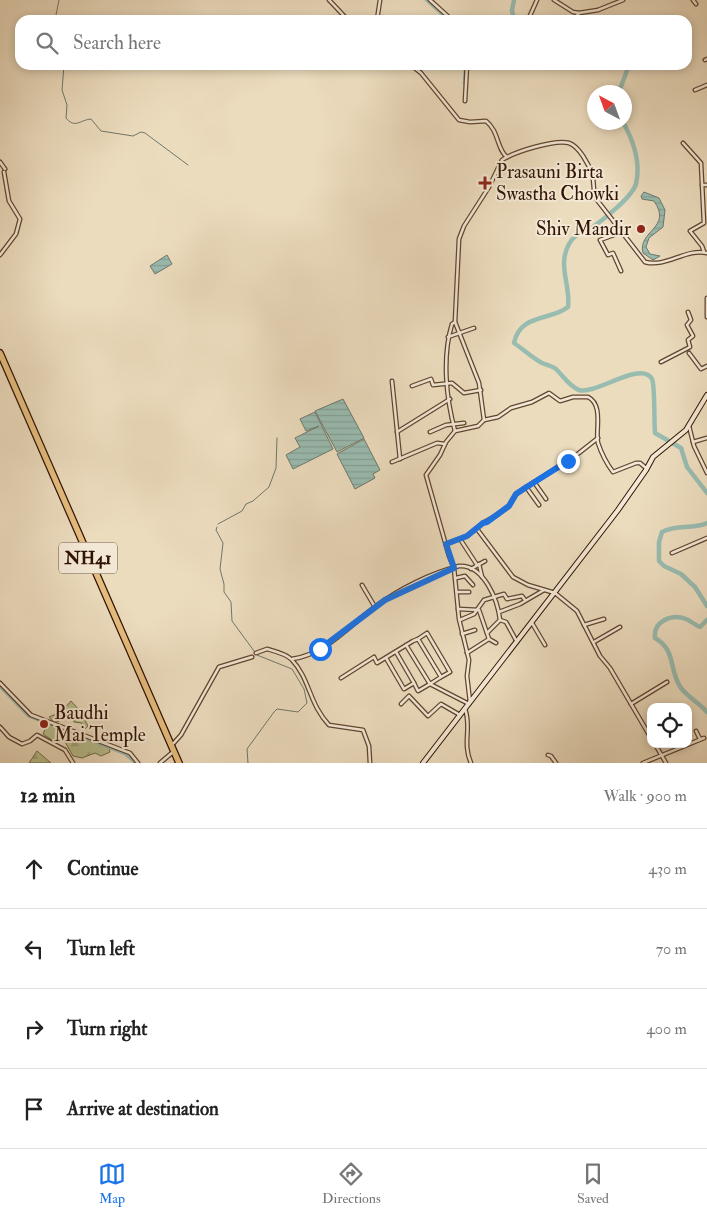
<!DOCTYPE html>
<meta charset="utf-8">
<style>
:root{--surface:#fff;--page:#f2f2f2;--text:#222;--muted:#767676;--line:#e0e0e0;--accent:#1a73e8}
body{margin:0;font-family:"IM FELL Double Pica",serif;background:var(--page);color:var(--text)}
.controls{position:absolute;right:15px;bottom:15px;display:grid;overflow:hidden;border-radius:10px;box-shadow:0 2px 8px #0003}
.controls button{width:45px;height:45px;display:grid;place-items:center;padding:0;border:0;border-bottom:1px solid var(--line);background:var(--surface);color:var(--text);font:25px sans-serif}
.compass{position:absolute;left:587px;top:85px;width:45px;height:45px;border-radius:50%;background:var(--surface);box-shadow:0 2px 8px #0003;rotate:319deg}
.stop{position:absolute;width:15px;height:15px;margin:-11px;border:4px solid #1a73e8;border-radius:50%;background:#fff}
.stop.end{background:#1a73e8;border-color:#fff;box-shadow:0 1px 5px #0008}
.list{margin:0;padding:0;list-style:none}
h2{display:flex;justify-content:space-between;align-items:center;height:65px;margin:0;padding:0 20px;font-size:21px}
h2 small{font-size:16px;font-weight:400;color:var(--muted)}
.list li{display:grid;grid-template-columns:32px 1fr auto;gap:15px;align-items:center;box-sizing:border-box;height:80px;padding:0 20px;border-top:1px solid var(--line)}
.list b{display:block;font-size:19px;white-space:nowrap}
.list em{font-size:16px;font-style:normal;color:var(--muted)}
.icon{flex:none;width:28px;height:28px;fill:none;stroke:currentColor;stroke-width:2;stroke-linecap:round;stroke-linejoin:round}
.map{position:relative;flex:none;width:707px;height:763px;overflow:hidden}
.search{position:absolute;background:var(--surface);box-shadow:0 2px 8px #0003;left:15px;right:15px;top:15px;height:55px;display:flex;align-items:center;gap:12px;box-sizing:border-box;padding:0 18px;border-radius:15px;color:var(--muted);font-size:19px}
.sheet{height:385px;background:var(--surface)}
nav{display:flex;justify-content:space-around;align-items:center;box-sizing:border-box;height:70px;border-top:1px solid var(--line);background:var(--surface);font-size:14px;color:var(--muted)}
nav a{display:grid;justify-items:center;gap:2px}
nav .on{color:var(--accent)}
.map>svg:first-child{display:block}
</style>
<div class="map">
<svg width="707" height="763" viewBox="0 0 707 763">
<defs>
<pattern id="forest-firs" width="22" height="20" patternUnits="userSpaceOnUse" patternTransform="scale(1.25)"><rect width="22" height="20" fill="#b9c090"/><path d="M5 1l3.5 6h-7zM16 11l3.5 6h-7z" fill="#a0a47b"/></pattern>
<pattern id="water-rules" width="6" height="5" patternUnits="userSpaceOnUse" patternTransform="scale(1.25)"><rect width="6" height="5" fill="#99bcb1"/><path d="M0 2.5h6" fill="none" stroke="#84a197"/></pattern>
</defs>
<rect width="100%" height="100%" fill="#ecdcbe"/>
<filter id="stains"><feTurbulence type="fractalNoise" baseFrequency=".004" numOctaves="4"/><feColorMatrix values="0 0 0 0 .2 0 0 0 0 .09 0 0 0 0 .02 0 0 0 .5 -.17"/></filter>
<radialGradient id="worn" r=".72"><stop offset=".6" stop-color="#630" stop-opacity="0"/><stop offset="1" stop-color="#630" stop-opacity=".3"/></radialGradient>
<!-- forest -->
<g fill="url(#forest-firs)" stroke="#756a49">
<path d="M 71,701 L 80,711 L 88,726 L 85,729 L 81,723 L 74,722 L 69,717 L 54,723 L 49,717 L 61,712 Z"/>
<path d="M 48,723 L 109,747 L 110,752 L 101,756 L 95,753 L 82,758 L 73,756 L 65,742 L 60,739 L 53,741 L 43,734 Z"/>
<path d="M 37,751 L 51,763 L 29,763 Z"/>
</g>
<!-- water -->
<g fill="url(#water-rules)" stroke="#6f786b">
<path d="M 644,192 L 659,198 L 665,210 L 663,227 L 649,238 L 646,247 L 650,254 L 660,256 L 653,260 L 643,253 C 637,231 673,228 654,201 L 642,199 L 641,196 Z"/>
<path d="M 167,255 L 172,264 L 155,274 L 150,266 Z"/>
<path d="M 343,399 L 364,438 L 337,452 L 315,411 Z"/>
<path d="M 315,412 L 333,449 L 293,469 L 286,455 L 300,447 L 295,438 L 319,426 L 306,431 L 300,419 Z"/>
<path d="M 364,439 L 380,470 L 373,474 L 375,478 L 355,489 L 337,454 Z"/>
</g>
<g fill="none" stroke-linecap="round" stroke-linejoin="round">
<!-- stream -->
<g stroke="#6f786b" stroke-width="1">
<path d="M 55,20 L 59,0"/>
<path d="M 64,65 L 62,90 L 67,105 L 66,118 C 75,129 80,120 91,119 L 101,131 L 133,136 L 141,132 L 145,133 L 188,165"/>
<path d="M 218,524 L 242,511 L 246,504 L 253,501 L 269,487 L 276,468 L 277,438"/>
<path d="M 217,527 L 216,530 L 223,543 L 220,569 L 224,584 L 224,592 L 231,602 L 232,621 L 257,655 L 292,669 L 304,689 L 307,703 L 298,712 L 277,709 L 274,712 L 247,749 L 248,763"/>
</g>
<!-- canal -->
<g stroke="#99bcb1" stroke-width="2.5">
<path d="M 426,0 L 448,20"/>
<path d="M 464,84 L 465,65"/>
<path d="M 0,687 L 28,716 L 125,754 L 135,763"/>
</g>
<!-- river -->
<g stroke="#99bcb1" stroke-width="4.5">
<path d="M 514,0 L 512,10 L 514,20"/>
<path d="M 582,20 L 590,17 L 607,20"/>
<path d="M 619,92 L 629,65"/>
<path d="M 623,122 C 633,140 641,163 636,184 C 632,197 604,219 593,227 C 583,233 575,233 569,244 C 557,265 571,286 568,307 C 551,321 520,313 514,343 C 523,349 532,358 542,363 C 547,365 552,366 556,369 C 563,376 570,387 579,390 C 596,395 641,360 652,379 C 655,384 654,422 655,433 L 681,448 L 687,467 L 707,493"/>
<path d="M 707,523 C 692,530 677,524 662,532 L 659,542 L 659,561 L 664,566 L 681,574 L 695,587 L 707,606"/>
<path d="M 707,620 L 700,627 C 695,625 691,621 686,619 C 671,613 653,622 655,638 C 677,651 668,669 681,688 C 688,697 699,703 707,712"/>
</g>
<defs>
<g id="street">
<path d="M 329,0 L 348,20"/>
<path d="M 430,0 L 452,20"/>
<path d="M 554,0 L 573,12 L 579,13"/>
<path d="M 693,0 L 696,4"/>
<path d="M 377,20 L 380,0"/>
<path d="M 528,20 L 537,0"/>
<path d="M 573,20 L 579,13 L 598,10 L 623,0"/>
<path d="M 705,60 L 707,59"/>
<path d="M 411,65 L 421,73 L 459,120 L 470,122 L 486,121 C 499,131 497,150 507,157"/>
<path d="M 695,90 L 707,85"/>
<path d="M 465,101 L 467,65"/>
<path d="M 683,143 L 701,163 L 704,223 L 690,231 L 702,246 L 704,252"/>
<path d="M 0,162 L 5,169"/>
<path d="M 702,185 L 707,185"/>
<path d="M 0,255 L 16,234 L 20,219 L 9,201 L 4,172"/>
<path d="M 621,271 L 613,253 L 608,255 L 600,240 L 622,232"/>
<path d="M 707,298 L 707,317"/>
<path d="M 455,322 L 479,383 L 484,420"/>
<path d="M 448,337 L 474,328"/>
<path d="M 689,353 L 701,369 L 707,366"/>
<path d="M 661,362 L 690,347 L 688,340 L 693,336 L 687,325 L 691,320 L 688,312"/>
<path d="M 392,381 L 400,459"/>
<path d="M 412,386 L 431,379 L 433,385 L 452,383 L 464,393 L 481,390"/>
<path d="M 689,426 L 694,446 L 707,473"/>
<path d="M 455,431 C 446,398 442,357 452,324 L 455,322 L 459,239 L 464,226 L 489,187 L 502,160 C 514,152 555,139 569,143 C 579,146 589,165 592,174 C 595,184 592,191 597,200 L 645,262 C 666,268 686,248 707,253"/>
<path d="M 397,432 L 450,399"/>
<path d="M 430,432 L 446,425 L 464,423"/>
<path d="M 693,442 L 707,438"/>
<path d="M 392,462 L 437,443 L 445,444"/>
<path d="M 534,482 L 546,499"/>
<path d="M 526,487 L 539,505"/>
<path d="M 477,529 L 513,577 L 528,585 L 555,593 L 577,611 L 600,656 L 610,668 L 651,738"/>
<path d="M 460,539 L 477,565"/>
<path d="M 446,544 L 467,536 L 483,523 L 497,515 L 509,506 L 516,494 L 579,453 L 598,438"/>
<path d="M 672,553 L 707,538"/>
<path d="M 479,564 L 482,577"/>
<path d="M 471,569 L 485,561"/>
<path d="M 456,578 L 465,576 L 473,585"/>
<path d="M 362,585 L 375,607"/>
<path d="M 457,592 L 469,592"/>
<path d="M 458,609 L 479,610 L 489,639"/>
<path d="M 499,612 L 520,604 L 544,590"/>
<path d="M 460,620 L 474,614 L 484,600 L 504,594 L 507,599 L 522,596 L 525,600"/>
<path d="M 500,620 L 506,622 L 517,642"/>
<path d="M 532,623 L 545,645"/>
<path d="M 584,625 L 604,619"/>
<path d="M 462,634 L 475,630"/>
<path d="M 418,639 L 427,633 L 450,672 L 441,677"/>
<path d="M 594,642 L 620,627"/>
<path d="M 256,653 L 267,649 C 274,651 287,654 292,660 C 310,679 309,704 329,725 L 363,730 L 369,746 L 370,763"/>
<path d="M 467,653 L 489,639 L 496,643"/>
<path d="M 386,658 L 404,689 L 414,683 L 396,652"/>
<path d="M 292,659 C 325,655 350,625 376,606 C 399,589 431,573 459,566 C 484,564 498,601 500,620 L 487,633"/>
<path d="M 341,678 L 374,657 L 377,663 L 413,641 L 418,639 L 441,677 L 430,684 L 406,645"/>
<path d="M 0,683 L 31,715 L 130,753 L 138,763"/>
<path d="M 414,683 L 418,691 L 430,684 L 469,704"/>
<path d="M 470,702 L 467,676 L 469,660 L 459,619 L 454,568 L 449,556 L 426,475 L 440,455 L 446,442 L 455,431 L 478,426 L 484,420 L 498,417 L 511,408 L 532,402 L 549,393 L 560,401 L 573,397 L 588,397 C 604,405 595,431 598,443 C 601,452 607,464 613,472 L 636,463 L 640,463 L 646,468"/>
<path d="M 401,704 L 409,696 L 428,716 L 441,704 L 460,715"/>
<path d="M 631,704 L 667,682"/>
<path d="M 465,709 C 472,727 462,743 471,763"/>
<path d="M 0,727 L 9,737 L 22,744 L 30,741 L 37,735 L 65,750 L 73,763"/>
<path d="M 696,731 L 700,739"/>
<path d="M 655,744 L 666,763"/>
<path d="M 172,745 L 181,735 L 219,667 L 252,657"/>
<path d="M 548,755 L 551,756 L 556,763"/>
<path d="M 160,763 L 173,752"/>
<path d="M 643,763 L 704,738"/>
</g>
<path id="secondary" d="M 423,763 L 618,510 L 646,470 L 653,457 L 686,430 L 707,395"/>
<path id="highway" d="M 0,353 L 179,763"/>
</defs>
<!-- street casing -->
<use href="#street" stroke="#604531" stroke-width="5"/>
<!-- secondary casing -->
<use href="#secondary" stroke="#311302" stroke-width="6"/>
<!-- highway casing -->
<use href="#highway" stroke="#311302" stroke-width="8"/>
<!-- street -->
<use href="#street" stroke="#f3e8d5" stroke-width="2.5"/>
<!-- secondary -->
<use href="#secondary" stroke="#f3e8d5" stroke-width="4"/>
<!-- highway -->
<use href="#highway" stroke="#e6be7f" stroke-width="5.5"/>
</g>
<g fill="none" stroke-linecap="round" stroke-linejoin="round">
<!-- route -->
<path stroke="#1a73e8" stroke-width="6" d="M 320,649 L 385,600 L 454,568 L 446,544 L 467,536 L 483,523 L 487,522 L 509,506 L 516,494 L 525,488 L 568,461"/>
</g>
<!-- markers -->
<g fill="#8f2418" stroke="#f3e8d5" stroke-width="2">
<path d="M482.5 175.5h5v5h5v5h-5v5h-5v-5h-5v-5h5z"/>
<circle cx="641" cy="229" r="5"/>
<circle cx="44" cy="724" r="5"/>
</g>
<g text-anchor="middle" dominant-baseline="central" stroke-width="4" stroke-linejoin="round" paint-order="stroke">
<!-- shield labels -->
<rect fill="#f3e8d5" stroke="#6b5341" stroke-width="1" x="59" y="542.5" width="58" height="31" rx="4"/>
<g font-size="18" font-weight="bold" fill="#311302">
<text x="88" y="558">NH41</text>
</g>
<!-- poi labels -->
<g font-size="19" fill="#311302" stroke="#f3e8d5" text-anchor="start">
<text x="496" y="172">Prasauni Birta<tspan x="496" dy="22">Swastha Chowki</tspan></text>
<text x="631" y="229" text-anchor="end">Shiv Mandir</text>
<text x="54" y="713">Baudhi<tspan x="54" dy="22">Mai Temple</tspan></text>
</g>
</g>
<rect width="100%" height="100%" filter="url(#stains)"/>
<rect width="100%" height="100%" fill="url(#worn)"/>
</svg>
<div class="controls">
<button><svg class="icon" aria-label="locate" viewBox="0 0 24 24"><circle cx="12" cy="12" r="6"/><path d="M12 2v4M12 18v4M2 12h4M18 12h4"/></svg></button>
</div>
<svg class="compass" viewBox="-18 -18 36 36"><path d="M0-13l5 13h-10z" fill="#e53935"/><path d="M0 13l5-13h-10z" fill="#767676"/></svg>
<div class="stop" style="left:320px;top:649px"></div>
<div class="stop end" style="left:568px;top:461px"></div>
<div class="search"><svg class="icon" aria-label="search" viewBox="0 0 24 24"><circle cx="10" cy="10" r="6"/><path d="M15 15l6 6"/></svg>Search here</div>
</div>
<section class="sheet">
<h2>12 min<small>Walk · 900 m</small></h2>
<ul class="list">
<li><svg class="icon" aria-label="ahead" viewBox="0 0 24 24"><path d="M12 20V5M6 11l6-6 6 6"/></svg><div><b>Continue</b></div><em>430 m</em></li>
<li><svg class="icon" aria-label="left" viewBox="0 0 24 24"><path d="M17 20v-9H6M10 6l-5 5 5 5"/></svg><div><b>Turn left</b></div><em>70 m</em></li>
<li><svg class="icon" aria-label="right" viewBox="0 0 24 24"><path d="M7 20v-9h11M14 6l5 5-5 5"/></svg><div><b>Turn right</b></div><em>400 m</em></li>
<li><svg class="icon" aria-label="arrive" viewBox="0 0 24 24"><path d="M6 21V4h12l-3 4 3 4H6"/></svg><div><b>Arrive at destination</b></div></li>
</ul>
</section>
<nav>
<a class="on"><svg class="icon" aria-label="map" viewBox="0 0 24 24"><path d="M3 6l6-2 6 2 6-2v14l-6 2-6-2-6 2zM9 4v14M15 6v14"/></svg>Map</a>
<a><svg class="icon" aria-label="directions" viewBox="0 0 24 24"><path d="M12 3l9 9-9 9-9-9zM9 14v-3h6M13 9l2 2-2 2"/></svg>Directions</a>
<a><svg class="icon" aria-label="saved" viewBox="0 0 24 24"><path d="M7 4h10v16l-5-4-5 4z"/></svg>Saved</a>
</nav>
